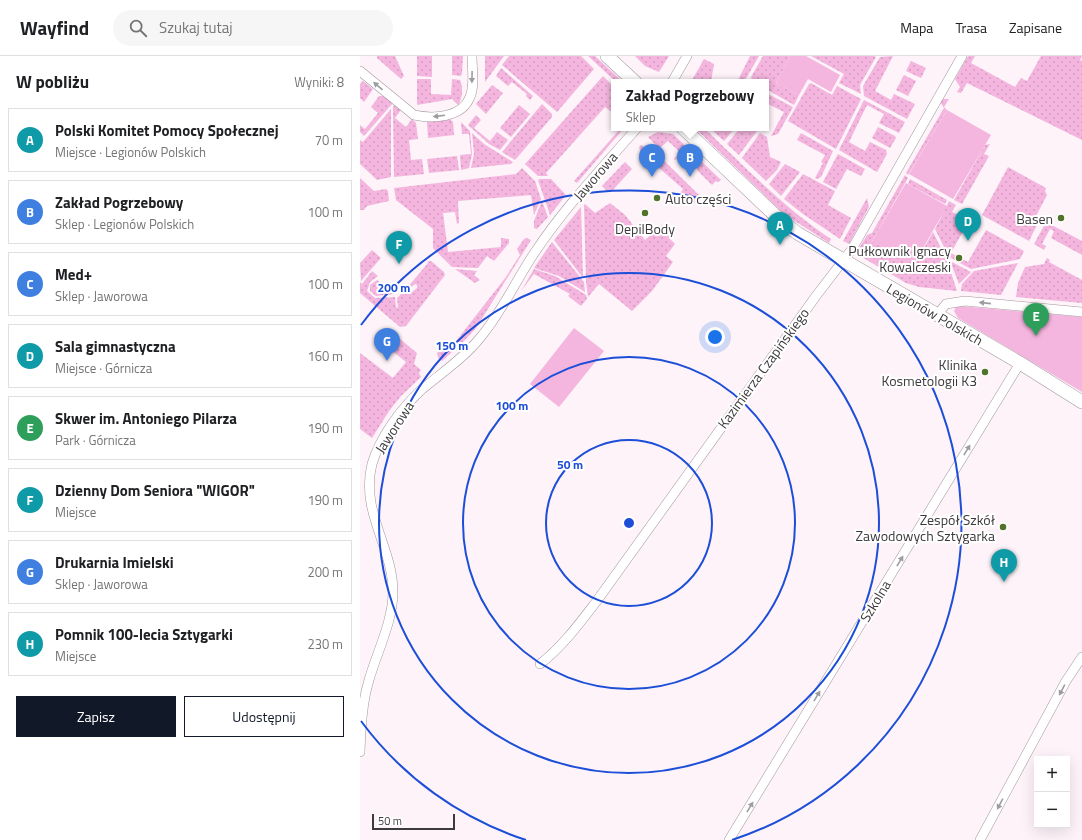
<!DOCTYPE html>
<html lang="pl">
<meta charset="utf-8">
<style>
:root{--surface:#fff;--page:#f6f6f6;--text:#202124;--muted:#757577;--line:#e0e0e0;--accent:#111827}
body{margin:0;font-family:"Titillium Web",sans-serif;background:var(--page);color:var(--text)}
.controls{position:absolute;right:12px;bottom:12px;display:grid;overflow:hidden;border-radius:0px;box-shadow:0 4px 16px #0002}
.controls button{width:36px;height:36px;display:grid;place-items:center;padding:0;border:0;border-bottom:1px solid var(--line);background:var(--surface);color:var(--text);font:20px sans-serif}
.scale{position:absolute;left:12px;bottom:10px;width:83px;box-sizing:border-box;padding-left:4px;border:2px solid #3d3a3c;border-top:0;font-size:11px;line-height:14px;white-space:nowrap;color:#3d3a3c;-webkit-text-stroke:3px #fff;paint-order:stroke}
.you{position:absolute;left:355px;top:281px;width:14px;height:14px;margin:-10px;border:3px solid #fff;border-radius:50%;background:#1a73e8;box-shadow:0 0 0 6px #1a73e833}
.badge{display:grid;place-items:center;width:26px;height:26px;border-radius:50%;background:var(--accent);color:#fff;font-size:13px;font-weight:700}
.pin{position:absolute;translate:-50% -33px;filter:drop-shadow(0 1px 2px #0008)}
.pin::after{content:'';position:absolute;top:21px;width:14px;height:12px;background:inherit;clip-path:polygon(0 0,100% 0,50% 100%)}
.popup{position:absolute;left:251px;top:23px;width:158px;height:52px;box-sizing:border-box;display:grid;place-content:center;border-radius:0px;background:var(--surface);filter:drop-shadow(0 1px 3px #0005);font-size:13px;white-space:nowrap;color:var(--muted)}
.popup b{font-size:15px;color:var(--text)}
.popup::after{content:'';position:absolute;left:50%;top:100%;margin-left:-8px;border:8px solid transparent;border-top-color:var(--surface)}
.list{margin:0;padding:0;list-style:none}
h2{display:flex;justify-content:space-between;align-items:center;height:52px;margin:0;padding:0 16px;font-size:17px}
h2 small{font-size:13px;font-weight:400;color:var(--muted)}
.list li{display:grid;grid-template-columns:26px 1fr auto;gap:12px;align-items:center;box-sizing:border-box;height:64px;margin:0 8px 8px;padding:0 8px;border:1px solid var(--line);border-radius:0px}
.list b{display:block;font-size:15px;white-space:nowrap}
.list p{margin:0;font-size:13px;white-space:nowrap;color:var(--muted)}
.list em{font-size:13px;font-style:normal;color:var(--muted)}
.actions{display:flex;gap:8px;padding:12px 16px}
.actions a{flex:1;padding:9px 0;border:1px solid var(--accent);border-radius:0px;text-align:center;font-size:14px;color:var(--accent)}
.actions .main{background:var(--accent);color:#fff}
.icon{flex:none;width:22px;height:22px;fill:none;stroke:currentColor;stroke-width:2;stroke-linecap:round;stroke-linejoin:round}
.map{position:relative;flex:none;width:722px;height:784px;overflow:hidden}
header{display:flex;align-items:center;gap:24px;box-sizing:border-box;height:56px;padding:0 20px;background:var(--surface);border-bottom:1px solid var(--line)}
header strong{font-size:19px}
nav{display:flex;gap:22px;margin-inline-start:auto;font-size:14px}
.search{width:280px;height:36px;background:var(--page);display:flex;align-items:center;gap:10px;box-sizing:border-box;padding:0 14px;border-radius:22px;color:var(--muted);font-size:15px}
main{display:flex}
aside{flex:1;background:var(--surface)}
.map>svg:first-child{display:block}
</style>
<header>
<strong>Wayfind</strong>
<div class="search"><svg class="icon" aria-label="search" viewBox="0 0 24 24"><circle cx="10" cy="10" r="6"/><path d="M15 15l6 6"/></svg>Szukaj tutaj</div>
<nav><a>Mapa</a><a>Trasa</a><a>Zapisane</a></nav>
</header>
<main>
<aside>
<h2>W pobliżu<small>Wyniki: 8</small></h2>
<ul class="list">
<li><span class="badge" style="background:#0f9aa8">A</span><div><b>Polski Komitet Pomocy Społecznej</b><p>Miejsce · Legionów Polskich</p></div><em>70 m</em></li>
<li><span class="badge" style="background:#3f7fe0">B</span><div><b>Zakład Pogrzebowy</b><p>Sklep · Legionów Polskich</p></div><em>100 m</em></li>
<li><span class="badge" style="background:#3f7fe0">C</span><div><b>Med+</b><p>Sklep · Jaworowa</p></div><em>100 m</em></li>
<li><span class="badge" style="background:#0f9aa8">D</span><div><b>Sala gimnastyczna</b><p>Miejsce · Górnicza</p></div><em>160 m</em></li>
<li><span class="badge" style="background:#2e9e5b">E</span><div><b>Skwer im. Antoniego Pilarza</b><p>Park · Górnicza</p></div><em>190 m</em></li>
<li><span class="badge" style="background:#0f9aa8">F</span><div><b>Dzienny Dom Seniora &quot;WIGOR&quot;</b><p>Miejsce</p></div><em>190 m</em></li>
<li><span class="badge" style="background:#3f7fe0">G</span><div><b>Drukarnia Imielski</b><p>Sklep · Jaworowa</p></div><em>200 m</em></li>
<li><span class="badge" style="background:#0f9aa8">H</span><div><b>Pomnik 100-lecia Sztygarki</b><p>Miejsce</p></div><em>230 m</em></li>
</ul>
<div class="actions"><a class="main">Zapisz</a><a>Udostępnij</a></div>
</aside>
<div class="map">
<svg width="722" height="784" viewBox="0 0 722 784">
<defs>
<pattern id="grass-dots" width="8" height="8" patternUnits="userSpaceOnUse"><rect width="8" height="8" fill="#f4b5de"/><path d="M2 2h.1M6 6h.1" fill="none" stroke="#d29cbf" stroke-width="1.8" stroke-linecap="round"/></pattern>
</defs>
<rect width="100%" height="100%" fill="#fdf3f9"/>
<!-- grass -->
<g fill="url(#grass-dots)">
<path d="M 17,0 L 35,0 L 44,20 L 41,23 L 17,2 Z"/>
<path d="M 57,0 L 72,0 L 72,21 L 57,20 Z"/>
<path d="M 92,0 L 103,0 L 102,17 L 101,20 L 92,19 Z"/>
<path d="M 125,0 L 144,0 L 125,26 Z"/>
<path d="M 149,0 L 221,0 L 234,13 L 197,56 L 142,9 Z"/>
<path d="M 228,0 L 235,0 L 263,26 L 256,26 Z"/>
<path d="M 275,0 L 309,0 L 299,16 L 285,10 Z"/>
<path d="M 390,0 L 399,0 L 384,26 L 377,26 Z"/>
<path d="M 403,0 L 430,0 L 416,27 L 439,39 L 434,49 L 406,33 L 406,26 L 393,26 L 391,21 Z"/>
<path d="M 451,0 L 514,0 L 516,1 L 500,29 L 501,38 L 479,27 L 484,18 Z"/>
<path d="M 533,0 L 515,35 L 531,44 L 534,38 L 555,48 L 547,63 L 504,40 L 503,30 L 520,1 Z"/>
<path d="M 608,0 L 615,0 L 611,7 L 655,31 L 661,22 L 667,25 L 681,0 L 722,0 L 720,4 L 722,5 L 722,84 L 607,27 L 601,37 L 597,36 L 600,31 L 595,23 Z"/>
<path d="M 344,3 L 354,8 L 351,26 L 331,26 Z"/>
<path d="M 551,5 L 566,12 L 561,22 L 546,15 Z"/>
<path d="M 141,12 L 173,40 L 170,44 L 166,40 L 167,38 L 152,26 L 148,30 L 136,20 Z"/>
<path d="M 544,19 L 556,25 L 548,40 L 536,34 Z"/>
<path d="M 243,20 L 254,31 L 254,58 L 245,51 L 186,117 L 188,120 L 178,120 L 165,108 Z"/>
<path d="M 57,23 L 71,23 L 71,38 L 91,39 L 92,23 L 100,24 C 103,31 103,42 98,49 L 92,43 L 57,49 Z"/>
<path d="M 3,25 L 13,33 L 4,46 L 0,42 L 0,28 Z"/>
<path d="M 451,27 L 472,39 L 477,30 L 501,43 L 476,93 L 428,65 L 449,28 Z"/>
<path d="M 132,29 L 143,37 L 126,58 L 116,48 Z"/>
<path d="M 406,37 L 433,51 L 418,78 L 411,80 L 424,56 L 406,47 Z"/>
<path d="M 19,40 L 24,40 L 33,47 L 4,80 L 0,76 L 0,69 L 5,73 L 18,57 L 11,51 Z"/>
<path d="M 583,43 L 589,43 L 584,51 L 587,54 L 548,119 L 546,117 L 584,52 L 581,47 Z"/>
<path d="M 504,44 L 545,66 L 539,77 L 519,67 L 524,58 L 507,49 L 489,86 L 505,95 L 510,86 L 526,94 L 527,98 L 517,116 L 479,94 Z"/>
<path d="M 182,48 L 192,58 L 192,61 L 155,104 L 142,96 Z"/>
<path d="M 35,49 L 41,54 L 35,62 L 46,71 L 52,63 L 56,67 L 58,83 L 49,84 L 51,104 L 62,103 L 64,118 L 34,121 L 33,51 Z"/>
<path d="M 159,49 L 170,58 L 151,81 L 140,72 Z"/>
<path d="M 31,53 L 31,121 L 17,124 L 0,108 L 0,84 L 3,86 Z"/>
<path d="M 116,59 L 121,64 L 114,72 L 130,85 L 137,76 L 148,84 L 140,94 L 129,88 L 108,69 Z"/>
<path d="M 90,63 L 93,66 L 94,79 L 68,82 L 67,66 Z"/>
<path d="M 101,66 L 110,75 L 112,98 L 109,112 L 101,114 L 100,99 L 111,98 L 109,78 L 102,78 Z"/>
<path d="M 518,71 L 535,80 L 536,82 L 530,92 L 512,82 Z"/>
<path d="M 261,72 L 264,72 L 217,127 L 214,125 Z"/>
<path d="M 335,72 L 344,72 C 385,111 424,152 471,183 L 469,187 L 424,158 Z"/>
<path d="M 350,72 L 375,72 L 364,85 Z"/>
<path d="M 380,72 L 393,72 L 397,75 L 379,99 L 367,88 Z"/>
<path d="M 298,76 L 313,78 L 336,100 L 330,105 L 323,99 L 315,104 L 314,103 L 320,96 L 308,85 L 301,91 L 298,91 L 288,81 Z"/>
<path d="M 112,77 L 124,88 L 153,106 L 151,108 L 111,112 L 114,98 Z"/>
<path d="M 400,77 L 407,81 L 410,101 L 421,106 L 417,114 L 406,125 L 382,102 Z"/>
<path d="M 441,77 L 473,95 L 461,121 L 457,123 L 455,122 L 463,107 L 461,106 L 465,99 L 437,84 Z"/>
<path d="M 630,88 L 624,98 L 629,100 L 602,148 L 594,144 L 625,89 Z"/>
<path d="M 281,89 L 290,96 L 292,93 L 340,140 L 333,149 L 324,145 L 325,140 L 321,136 L 323,133 L 289,103 L 293,99 L 291,97 L 284,105 L 279,91 Z"/>
<path d="M 478,98 L 505,113 L 501,120 L 487,113 L 476,133 L 463,126 Z"/>
<path d="M 97,100 L 99,114 L 69,117 L 67,103 Z"/>
<path d="M 339,103 L 361,124 L 358,126 L 356,125 L 352,129 L 339,116 L 334,107 Z"/>
<path d="M 265,106 L 272,113 L 252,135 L 247,135 L 242,130 Z"/>
<path d="M 425,108 L 440,116 L 421,140 L 409,128 Z"/>
<path d="M 648,111 L 686,132 L 685,135 L 687,139 L 675,162 L 679,165 L 669,185 L 622,159 Z"/>
<path d="M 162,112 L 175,125 L 181,143 L 174,159 L 171,139 L 98,145 L 99,167 L 97,168 L 95,156 L 83,157 L 88,196 L 141,191 L 141,182 L 149,183 L 149,187 L 134,205 L 127,200 L 118,212 L 92,211 L 73,192 L 73,173 L 36,144 L 34,132 L 156,118 Z"/>
<path d="M 443,118 L 475,135 L 468,149 L 491,162 L 480,183 L 443,158 L 424,143 Z"/>
<path d="M 545,119 L 548,122 L 512,185 L 555,208 L 573,176 L 587,204 L 597,235 L 559,231 L 546,227 L 500,200 L 501,196 L 498,194 L 507,179 L 512,177 Z"/>
<path d="M 0,122 L 14,135 L 26,133 L 28,135 L 29,145 L 7,150 L 4,154 L 0,154 Z"/>
<path d="M 180,123 L 191,123 L 206,139 L 190,159 L 178,124 Z"/>
<path d="M 550,123 L 587,144 L 585,148 L 548,128 Z"/>
<path d="M 507,142 L 509,151 L 489,188 L 483,185 L 484,183 Z"/>
<path d="M 182,145 L 188,161 L 177,173 L 174,172 L 174,165 Z"/>
<path d="M 589,145 L 596,149 L 592,156 L 609,164 L 591,197 L 608,206 L 626,174 L 664,195 L 660,203 L 611,213 L 589,201 L 575,173 Z"/>
<path d="M 250,147 L 265,159 L 285,184 L 302,169 L 313,174 L 314,177 L 309,182 L 315,188 L 306,200 L 313,206 L 292,235 L 272,255 L 239,228 L 228,241 L 226,226 L 224,149 L 225,148 L 235,157 Z"/>
<path d="M 221,151 L 223,222 L 194,184 Z"/>
<path d="M 686,166 L 722,185 L 722,199 L 691,182 L 694,175 L 690,173 L 682,188 L 686,190 L 684,194 L 674,188 Z"/>
<path d="M 167,182 L 171,184 L 116,272 L 104,285 L 82,305 L 79,303 L 77,298 L 80,291 L 89,294 L 146,221 L 160,199 L 157,193 L 164,183 Z"/>
<path d="M 192,186 L 224,226 L 225,236 L 199,220 L 174,212 Z"/>
<path d="M 12,194 L 21,202 L 1,225 L 0,207 Z"/>
<path d="M 687,202 L 690,204 L 689,206 L 722,224 L 722,247 L 656,241 L 658,227 L 665,211 L 684,208 Z"/>
<path d="M 71,205 L 84,216 L 85,219 L 46,270 L 40,271 L 0,237 L 0,226 L 2,228 L 12,215 L 18,220 L 10,226 L 7,235 L 15,242 L 35,241 L 36,251 L 38,252 L 37,242 L 44,235 L 51,237 L 57,232 L 57,229 L 55,228 L 49,233 L 47,232 L 68,207 L 67,206 Z"/>
<path d="M 590,205 L 611,216 L 599,228 Z"/>
<path d="M 658,207 L 641,239 L 601,235 L 602,228 L 614,215 Z"/>
<path d="M 95,213 L 117,215 L 114,219 L 120,224 L 115,227 Z"/>
<path d="M 174,213 L 195,220 L 226,239 L 227,243 L 221,250 L 208,240 L 210,238 L 174,218 L 161,235 Z"/>
<path d="M 17,224 L 34,238 L 16,240 L 10,235 L 10,229 Z"/>
<path d="M 29,277 L 32,279 L 33,277 L 57,297 L 54,308 L 61,314 L 59,317 L 61,321 L 41,340 L 29,355 L 12,382 L 0,373 L 0,297 L 33,322 L 46,306 L 20,285 Z"/>
</g>
<!-- park -->
<g fill="#f4b5de">
<path d="M 430,0 L 446,0 L 480,19 L 471,36 L 448,23 L 439,39 L 416,27 Z"/>
<path d="M 587,54 L 631,79 L 593,143 L 549,118 Z"/>
<path d="M 546,127 L 587,150 L 554,208 L 512,185 Z"/>
<path d="M 600,250 L 722,261 L 722,336 L 598,262 L 594,255 L 596,251 Z"/>
<path d="M 214,272 L 244,295 L 199,351 L 170,328 Z"/>
</g>
<g fill="none" stroke-linecap="round" stroke-linejoin="round">
<defs>
<g id="street">
<path d="M 0,15 L 54,59 C 73,63 102,62 110,41 C 115,30 112,12 112,0"/>
<path d="M 312,26 L 327,0"/>
<path d="M 577,259 L 586,248 L 605,245 L 722,256"/>
<path d="M 180,608 C 202,591 219,568 236,546 L 456,240 L 492,193 L 602,0"/>
<path d="M 0,696 C 1,672 2,647 9,624 C 17,596 33,565 33,536 C 33,491 0,456 12,408 C 20,381 40,354 60,335 C 80,318 103,303 120,282 C 142,256 156,224 175,196 C 205,151 242,112 277,72"/>
<path d="M 369,784 L 660,307"/>
<path d="M 620,784 L 706,625 L 722,601"/>
</g>
<g id="secondary">
<path d="M 247,0 L 275,26"/>
<path d="M 323,72 L 419,163 L 437,177 L 660,307 L 722,346"/>
</g>
</defs>
<!-- street casing -->
<use href="#street" stroke="#a1989d" stroke-width="10"/>
<!-- secondary casing -->
<use href="#secondary" stroke="#a1989d" stroke-width="14"/>
<!-- street -->
<use href="#street" stroke="#fff" stroke-width="9"/>
<!-- secondary -->
<use href="#secondary" stroke="#fff" stroke-width="13"/>
</g>
<!-- one-way arrows -->
<defs><path id="oneway-solid" d="M-6-.8H1V-3.2L6.5 0L1 3.2V.8H-6Z"/></defs>
<g fill="#9e9c9e">
<use href="#oneway-solid" transform="translate(112 21) rotate(91)"/>
<use href="#oneway-solid" transform="translate(18 30) rotate(-140)"/>
<use href="#oneway-solid" transform="translate(79 60) rotate(173)"/>
<use href="#oneway-solid" transform="translate(625 247) rotate(-174)"/>
<use href="#oneway-solid" transform="translate(607 394) rotate(-59)"/>
<use href="#oneway-solid" transform="translate(540 505) rotate(-59)"/>
<use href="#oneway-solid" transform="translate(702 634) rotate(118)"/>
<use href="#oneway-solid" transform="translate(457 640) rotate(-59)"/>
<use href="#oneway-solid" transform="translate(640 748) rotate(118)"/>
<use href="#oneway-solid" transform="translate(390 751) rotate(-59)"/>
</g>
<!-- distance rings -->
<g fill="none" stroke="#1d4ed8" stroke-width="2">
<circle cx="269" cy="467" r="83"/>
<circle cx="269" cy="467" r="166"/>
<circle cx="269" cy="467" r="250"/>
<path d="M166 784A333 333 0 0 1 1 665M1 269A333 333 0 1 1 372 784"/>
</g>
<!-- markers -->
<g fill="#52732a" stroke="#fff" stroke-width="1.5">
<circle cx="297" cy="142" r="4"/>
<circle cx="285" cy="157" r="4"/>
<circle cx="701" cy="162" r="4"/>
<circle cx="599" cy="202" r="4"/>
<circle cx="625" cy="316" r="4"/>
<circle cx="643" cy="471" r="4"/>
</g>
<g text-anchor="middle" dominant-baseline="central" stroke-width="4" stroke-linejoin="round" paint-order="stroke">
<!-- street labels -->
<g font-size="14" fill="#3d3a3c" stroke="#fff">
<text transform="translate(235 120) rotate(-49)">Jaworowa</text>
<text transform="translate(575 258) rotate(30)">Legionów Polskich</text>
<text transform="translate(403 312) rotate(-54)">Kazimierza Czapińskiego</text>
<text transform="translate(34 371) rotate(-57)">Jaworowa</text>
<text transform="translate(515 545) rotate(-59)">Szkolna</text>
</g>
<!-- poi labels -->
<g font-size="14" fill="#3d3a3c" stroke="#fff" text-anchor="end">
<text x="305" y="142" text-anchor="start">Auto części</text>
<text x="693" y="162">Basen</text>
<text x="285" y="172" text-anchor="middle">DepilBody</text>
<text x="591" y="194">Pułkownik Ignacy<tspan x="591" dy="16">Kowalczeski</tspan></text>
<text x="617" y="308">Klinika<tspan x="617" dy="16">Kosmetologii K3</tspan></text>
<text x="635" y="463">Zespół Szkół<tspan x="635" dy="16">Zawodowych Sztygarka</tspan></text>
</g>
</g>
<circle cx="269" cy="467" r="6" fill="#1d4ed8" stroke="#fff" stroke-width="2"/>
<g font-size="12" text-anchor="middle" font-weight="bold" fill="#1d4ed8" stroke="#fff" stroke-width="4" stroke-linejoin="round" paint-order="stroke">
<text x="34" y="236">200 m</text>
<text x="92" y="294">150 m</text>
<text x="152" y="354">100 m</text>
<text x="210" y="413">50 m</text>
</g>
</svg>
<div class="controls">
<button>+</button>
<button>−</button>
</div>
<div class="scale">50 m</div>
<div class="you"></div>
<div class="pin badge" style="left:420px;top:189px;background:#0f9aa8">A</div>
<div class="pin badge" style="left:330px;top:121px;background:#3f7fe0">B</div>
<div class="popup"><b>Zakład Pogrzebowy</b>Sklep</div>
<div class="pin badge" style="left:292px;top:121px;background:#3f7fe0">C</div>
<div class="pin badge" style="left:608px;top:185px;background:#0f9aa8">D</div>
<div class="pin badge" style="left:676px;top:280px;background:#2e9e5b">E</div>
<div class="pin badge" style="left:39px;top:208px;background:#0f9aa8">F</div>
<div class="pin badge" style="left:27px;top:305px;background:#3f7fe0">G</div>
<div class="pin badge" style="left:644px;top:526px;background:#0f9aa8">H</div>
</div>
</main>
